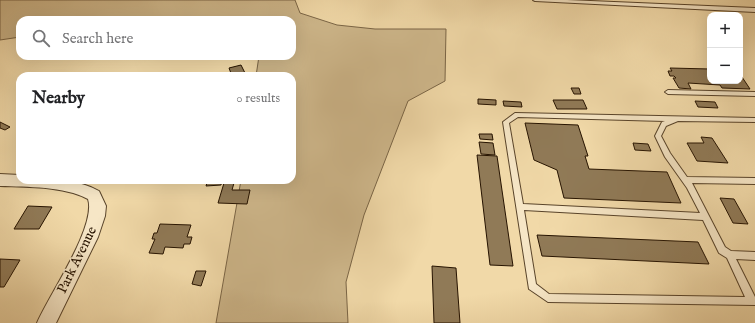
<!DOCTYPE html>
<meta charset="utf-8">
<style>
:root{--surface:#fff;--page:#f6f6f6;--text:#202124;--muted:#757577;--line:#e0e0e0}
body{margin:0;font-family:"IM FELL English",serif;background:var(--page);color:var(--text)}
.controls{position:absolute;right:12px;top:12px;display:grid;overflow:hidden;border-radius:8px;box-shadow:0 4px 16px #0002}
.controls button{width:36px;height:36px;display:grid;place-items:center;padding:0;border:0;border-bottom:1px solid var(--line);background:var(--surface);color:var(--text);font:20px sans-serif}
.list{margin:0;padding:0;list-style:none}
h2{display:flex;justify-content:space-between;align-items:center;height:52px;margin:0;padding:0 16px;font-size:17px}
h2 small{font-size:13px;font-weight:400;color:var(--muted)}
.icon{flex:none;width:22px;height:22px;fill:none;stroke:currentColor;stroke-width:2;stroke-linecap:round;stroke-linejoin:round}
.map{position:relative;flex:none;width:755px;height:323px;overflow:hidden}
.search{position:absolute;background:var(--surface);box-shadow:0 4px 16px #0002;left:16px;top:16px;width:280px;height:44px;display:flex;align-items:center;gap:10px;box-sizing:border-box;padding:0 14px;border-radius:12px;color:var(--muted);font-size:15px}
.panel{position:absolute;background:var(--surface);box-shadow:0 4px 16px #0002;left:16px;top:72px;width:280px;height:112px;border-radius:12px}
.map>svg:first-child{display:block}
</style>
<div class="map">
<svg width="755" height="323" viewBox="0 0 755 323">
<rect width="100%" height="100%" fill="#f1d9a8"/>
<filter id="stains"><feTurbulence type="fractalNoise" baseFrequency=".005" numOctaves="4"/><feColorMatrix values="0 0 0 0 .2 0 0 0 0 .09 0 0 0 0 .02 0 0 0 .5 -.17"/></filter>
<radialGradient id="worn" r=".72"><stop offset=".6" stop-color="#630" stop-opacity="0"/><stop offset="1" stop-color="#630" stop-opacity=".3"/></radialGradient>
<!-- green -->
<path fill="#ceb78b" stroke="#7a6546" d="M 0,0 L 295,0 L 300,13 L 337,25 L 375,29 L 446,29 L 445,81 L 408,101 L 364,215 L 346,282 L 348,323 L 216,323 L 241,180 L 292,180 L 292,76 L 256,76 L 259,56 L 292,56 L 292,20 L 20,20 L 20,37 L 0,40 Z"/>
<!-- building -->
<g fill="#907a57" stroke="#261300">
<path d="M 241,65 L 245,73 L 232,76 L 229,68 Z"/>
<path d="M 670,68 L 710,69 L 710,81 L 740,81 L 740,77 L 742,77 L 750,89 L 722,88 L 720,85 L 688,83 L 691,89 L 679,88 L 673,78 L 676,78 L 674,76 L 670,76 L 668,71 L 672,71 Z"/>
<path d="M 571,88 L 579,88 L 581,94 L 574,94 Z"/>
<path d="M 478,99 L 496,100 L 496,105 L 478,104 Z"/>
<path d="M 553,100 L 583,100 L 587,109 L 557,109 Z"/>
<path d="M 503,101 L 521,102 L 522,107 L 504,106 Z"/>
<path d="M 695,101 L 715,102 L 718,108 L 698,107 Z"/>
<path d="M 0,122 L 10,127 L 5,130 L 0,128 Z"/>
<path d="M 525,123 L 578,125 L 588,156 L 585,156 L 589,169 L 667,172 L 681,203 L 564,198 L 557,170 L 534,160 Z"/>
<path d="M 479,134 L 492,134 L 493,140 L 480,139 Z"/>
<path d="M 701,137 L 712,138 L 728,163 L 697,161 L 687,143 L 704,143 Z"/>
<path d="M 479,142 L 493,143 L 495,155 L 481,154 Z"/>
<path d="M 633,143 L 648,144 L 651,151 L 635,150 Z"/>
<path d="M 477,155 L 497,156 L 513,266 L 490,265 Z"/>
<path d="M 208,180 L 222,180 L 221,185 L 206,186 Z"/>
<path d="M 224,183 L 234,183 L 232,190 L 250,190 L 247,204 L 218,203 Z"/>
<path d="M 720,198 L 734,199 L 748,224 L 733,223 Z"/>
<path d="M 28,206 L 52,207 L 39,229 L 14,229 Z"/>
<path d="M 160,224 L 191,225 L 187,237 L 192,237 L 190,244 L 184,244 L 183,248 L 165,247 L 163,254 L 149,253 L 155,239 L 152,239 L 154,233 L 157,233 Z"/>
<path d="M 537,235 L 698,242 L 709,264 L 542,256 Z"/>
<path d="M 0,259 L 20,260 L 4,287 L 0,287 Z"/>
<path d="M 432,266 L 456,268 L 460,323 L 434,323 Z"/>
<path d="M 196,271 L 206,271 L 201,286 L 192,284 Z"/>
</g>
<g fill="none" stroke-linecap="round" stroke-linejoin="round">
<defs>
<g id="service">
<path d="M 533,0 L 567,0 L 755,8 L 755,12 L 535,1 Z"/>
<path d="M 668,90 L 755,92 L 755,96 L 668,94 L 665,92 Z"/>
<path d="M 515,113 L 755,118 L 755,122 L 678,121 L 666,126 L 661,136 L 670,153 L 687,177 L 755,178 L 755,184 L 692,183 L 725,247 L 731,251 L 755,252 L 755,260 L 736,259 L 755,297 L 755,305 L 548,302 L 529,289 L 503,122 ZM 518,117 L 665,121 L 662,122 L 655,136 L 665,157 L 687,188 L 700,213 L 523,204 L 509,123 ZM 524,210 L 703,220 L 719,253 L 727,258 L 745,297 L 549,294 L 536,284 Z"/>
</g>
<path id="minor" d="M 0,174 L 20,175 L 20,180 C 48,180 74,177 99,191 L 106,206 L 105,216 L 98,237 L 56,323 L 37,323 C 49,295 97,226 88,199 C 64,186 27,187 0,186 Z"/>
</defs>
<!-- service casing -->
<use href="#service" stroke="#59442a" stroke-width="2"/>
<!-- minor casing -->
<use href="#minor" stroke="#59442a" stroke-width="2"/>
<!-- service -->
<use href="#service" fill="#f6e6c6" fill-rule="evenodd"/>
<!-- minor -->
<use href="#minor" fill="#f6e6c6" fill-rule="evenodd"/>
</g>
<g text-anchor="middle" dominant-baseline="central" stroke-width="3" stroke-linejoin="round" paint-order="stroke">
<!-- street labels -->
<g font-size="14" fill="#261300" stroke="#f6e6c6">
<text transform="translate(77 260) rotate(-64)">Park Avenue</text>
</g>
</g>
<rect width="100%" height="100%" filter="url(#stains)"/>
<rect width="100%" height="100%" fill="url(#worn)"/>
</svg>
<div class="controls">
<button>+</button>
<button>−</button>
</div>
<div class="search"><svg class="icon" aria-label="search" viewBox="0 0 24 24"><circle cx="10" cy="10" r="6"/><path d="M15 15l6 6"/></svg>Search here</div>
<section class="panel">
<h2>Nearby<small>0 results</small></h2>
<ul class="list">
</ul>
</section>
</div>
